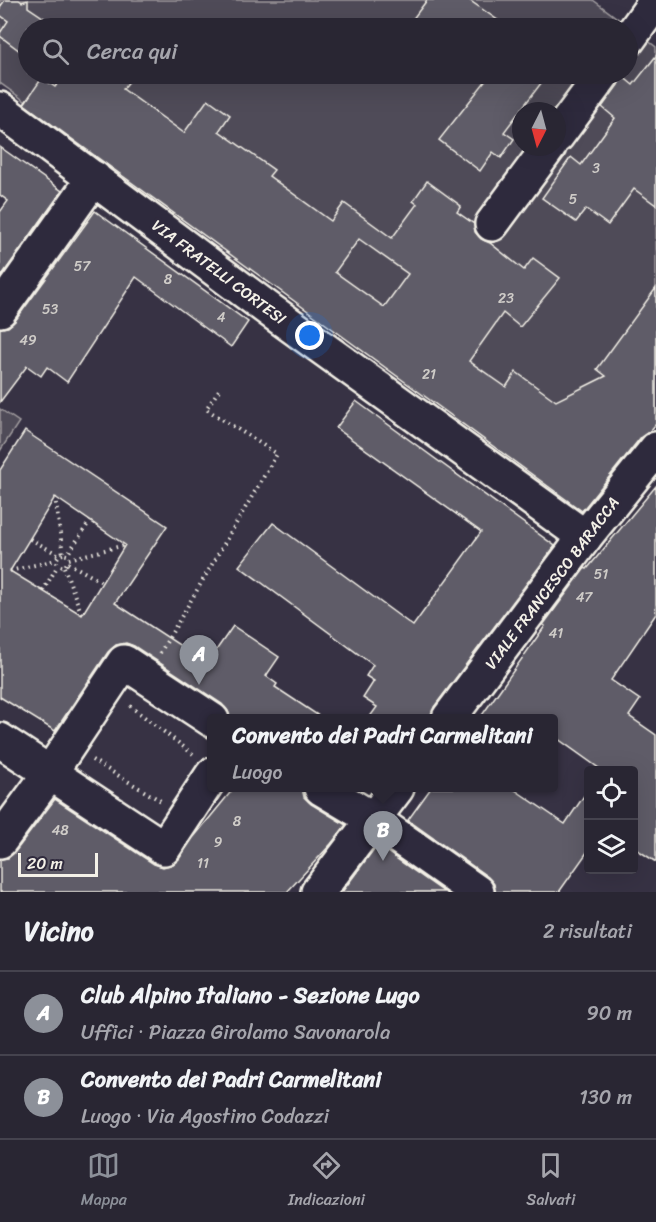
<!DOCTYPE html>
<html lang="it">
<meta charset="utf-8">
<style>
:root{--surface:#292633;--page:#312e3b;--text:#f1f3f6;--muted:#a5a5ac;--line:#45434e;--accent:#8c9099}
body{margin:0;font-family:Sriracha,sans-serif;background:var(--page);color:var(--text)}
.controls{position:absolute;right:18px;bottom:18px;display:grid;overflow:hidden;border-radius:6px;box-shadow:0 6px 24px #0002}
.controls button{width:54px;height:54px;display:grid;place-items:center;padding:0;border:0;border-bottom:2px solid var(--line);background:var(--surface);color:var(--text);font:30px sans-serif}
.compass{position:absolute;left:512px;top:102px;width:54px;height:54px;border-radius:50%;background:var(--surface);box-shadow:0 6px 24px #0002;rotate:186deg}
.scale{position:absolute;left:18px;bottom:15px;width:80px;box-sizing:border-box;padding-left:6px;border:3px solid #f4f1e8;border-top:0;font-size:16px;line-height:21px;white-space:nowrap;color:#f4f1e8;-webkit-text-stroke:4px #2f2a3d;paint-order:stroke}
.you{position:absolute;left:310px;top:336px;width:21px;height:21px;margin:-15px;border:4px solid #fff;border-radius:50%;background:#1a73e8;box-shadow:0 0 0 9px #1a73e833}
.badge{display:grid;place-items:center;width:39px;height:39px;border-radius:50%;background:var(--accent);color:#fff;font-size:20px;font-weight:700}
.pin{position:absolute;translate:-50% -50px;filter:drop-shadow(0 2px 3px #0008)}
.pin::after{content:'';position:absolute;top:32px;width:21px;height:18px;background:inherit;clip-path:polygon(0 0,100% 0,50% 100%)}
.popup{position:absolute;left:207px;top:714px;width:351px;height:78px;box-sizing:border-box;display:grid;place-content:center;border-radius:6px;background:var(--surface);filter:drop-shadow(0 2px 4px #0005);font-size:20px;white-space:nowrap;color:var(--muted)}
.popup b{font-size:22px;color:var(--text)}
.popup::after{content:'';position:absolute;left:50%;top:100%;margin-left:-12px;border:12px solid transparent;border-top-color:var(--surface)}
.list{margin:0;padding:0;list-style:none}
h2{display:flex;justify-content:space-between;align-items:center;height:78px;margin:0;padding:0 24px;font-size:26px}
h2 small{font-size:20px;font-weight:400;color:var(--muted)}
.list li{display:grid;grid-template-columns:39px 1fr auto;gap:18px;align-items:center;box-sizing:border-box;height:84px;padding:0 24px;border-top:2px solid var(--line)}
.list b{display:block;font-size:22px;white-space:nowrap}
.list p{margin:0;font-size:20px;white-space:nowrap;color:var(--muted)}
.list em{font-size:20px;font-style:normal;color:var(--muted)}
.icon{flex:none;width:33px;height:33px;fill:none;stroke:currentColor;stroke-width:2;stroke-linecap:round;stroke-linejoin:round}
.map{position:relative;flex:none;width:656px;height:892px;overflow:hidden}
.search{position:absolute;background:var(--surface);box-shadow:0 6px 24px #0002;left:18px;right:18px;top:18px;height:66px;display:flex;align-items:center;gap:15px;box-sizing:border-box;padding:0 21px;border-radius:33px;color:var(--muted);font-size:22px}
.sheet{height:246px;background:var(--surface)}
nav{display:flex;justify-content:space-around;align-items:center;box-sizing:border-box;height:84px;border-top:2px solid var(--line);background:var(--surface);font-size:16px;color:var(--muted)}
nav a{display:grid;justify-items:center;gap:3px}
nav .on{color:var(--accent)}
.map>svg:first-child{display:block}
</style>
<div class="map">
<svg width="656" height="892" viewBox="0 0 656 892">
<rect width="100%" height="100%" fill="#373244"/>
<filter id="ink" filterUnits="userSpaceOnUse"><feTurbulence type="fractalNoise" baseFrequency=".0167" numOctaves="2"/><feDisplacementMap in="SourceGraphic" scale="12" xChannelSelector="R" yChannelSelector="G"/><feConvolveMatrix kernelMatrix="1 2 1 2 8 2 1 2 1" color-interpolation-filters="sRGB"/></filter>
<g filter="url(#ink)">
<!-- green -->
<g fill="#504b59" stroke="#a29ea0" stroke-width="1.5" fill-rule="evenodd">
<path d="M 0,0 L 593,0 L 656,47 L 656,412 L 583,503 L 0,83 ZM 28,28 L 628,28 L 628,74 L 28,74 ZM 521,111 L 557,111 L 557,147 L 521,147 Z"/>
<path d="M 0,409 L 19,422 L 0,451 Z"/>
</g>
<!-- building -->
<g fill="#5f5c67" stroke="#f4f1e8" stroke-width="1.5" fill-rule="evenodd">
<path d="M 5,0 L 19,0 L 22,2 L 28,0 L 28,7 L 59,28 L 28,28 L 28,57 L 0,36 L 0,33 L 8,21 L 0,15 L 0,7 Z"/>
<path d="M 427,0 L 469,0 L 509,28 L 406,28 Z"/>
<path d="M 656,56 L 656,205 L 634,189 L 608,225 L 586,209 L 576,222 L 542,198 L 571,157 L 581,165 L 615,118 L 602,107 L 618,85 L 622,76 L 633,85 Z"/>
<path d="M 65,74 L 135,74 L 123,89 L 184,133 L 208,99 L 230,115 L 219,131 L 274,170 L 269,176 L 331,221 L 344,203 L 392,238 L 417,204 L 413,201 L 427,181 L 461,206 L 457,212 L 474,224 L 475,232 L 481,239 L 490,243 L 524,270 L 533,258 L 560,278 L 520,327 L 503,313 L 469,361 L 506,387 L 516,372 L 556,401 L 606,376 L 597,369 L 656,288 L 656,424 L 650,431 L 641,437 L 582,511 L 24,104 L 42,78 L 55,87 ZM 359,239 L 408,274 L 384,307 L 335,272 Z"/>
<path d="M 491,74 L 548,74 L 504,132 L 514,139 L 501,158 L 493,152 L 480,171 L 439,140 Z"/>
<path d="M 0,147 L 62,191 L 0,278 L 0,212 L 8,201 L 0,195 Z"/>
<path d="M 95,211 L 248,322 L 231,347 L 136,277 L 67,382 L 47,367 L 41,376 L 27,366 L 0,402 L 0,328 L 8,327 L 15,321 Z"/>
<path d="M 356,401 L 555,546 L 434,707 L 431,718 L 369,718 L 377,707 L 363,698 L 374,681 L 366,676 L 373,665 L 239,566 L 273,523 L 413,626 L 481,532 L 336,428 Z"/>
<path d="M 25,431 L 167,526 L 115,603 L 196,656 L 203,645 L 215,652 L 233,626 L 279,657 L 266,676 L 277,684 L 275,687 L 322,718 L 230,718 L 228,711 L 222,704 L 134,646 L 126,643 L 116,645 L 108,652 L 55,731 L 0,697 L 0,470 ZM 55,497 L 125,545 L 82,615 L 10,571 Z"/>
<path d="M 656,486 L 656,614 L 611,680 L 640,700 L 629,716 L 656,735 L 656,862 L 633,847 L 633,771 L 603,771 L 554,736 L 554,718 L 480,718 L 545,626 L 543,625 L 585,568 L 587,569 Z"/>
<path d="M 234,788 L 302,788 L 304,797 L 311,804 L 346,825 L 331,844 L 287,892 L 0,892 L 0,859 L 8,858 L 15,852 L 55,799 L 154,864 L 163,867 L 173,864 L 179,859 L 193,838 Z"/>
<path d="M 431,788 L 512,788 L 565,824 L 588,790 L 588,851 L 559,892 L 495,892 L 494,884 L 488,877 L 408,820 Z"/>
<path d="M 377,845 L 444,892 L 342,892 Z"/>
</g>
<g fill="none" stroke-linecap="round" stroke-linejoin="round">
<defs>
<g id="minor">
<path d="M 628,40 L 656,1"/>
<path d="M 0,109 L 271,311 L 585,537"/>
<path d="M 557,136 L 603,74"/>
<path d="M 492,224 L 549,147"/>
<path d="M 0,310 L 94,178"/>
<path d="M 449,718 L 585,537 L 656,449"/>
<path d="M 0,740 L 164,848 L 212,775"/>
<path d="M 321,788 L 373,819 L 477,892"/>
<path d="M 0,841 L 50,773 L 124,662 L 212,720"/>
<path d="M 318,892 L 397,788"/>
</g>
</defs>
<!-- minor casing -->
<use href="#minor" stroke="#f4f1e8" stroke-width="38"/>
<!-- path -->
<g stroke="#f4f1e8" stroke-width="4" stroke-dasharray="1.5 4.5" stroke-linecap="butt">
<path d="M 55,497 L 63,554 L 67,555 L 90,521"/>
<path d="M 30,539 L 59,555"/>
<path d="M 63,554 L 59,555 L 56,560 L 58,565 L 64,567 L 69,561"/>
<path d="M 69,559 L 125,545"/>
<path d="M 68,563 L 102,582"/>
<path d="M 64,567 L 82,615"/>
<path d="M 10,571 L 56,560"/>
<path d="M 43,591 L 58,565"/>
<path d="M 160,653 L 277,454 L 206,409 L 219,390"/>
<path d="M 130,706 L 193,754"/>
<path d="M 92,760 L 161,801"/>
</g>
<!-- minor -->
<use href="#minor" stroke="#2f2a3d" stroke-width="33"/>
</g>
</g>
<g text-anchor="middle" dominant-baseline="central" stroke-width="6" stroke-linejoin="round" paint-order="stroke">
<!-- number labels -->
<g font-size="14" fill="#cfccc8">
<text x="596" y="168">3</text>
<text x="573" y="199">5</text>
<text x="82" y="266">57</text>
<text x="168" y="279">8</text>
<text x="506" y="298">23</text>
<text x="50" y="309">53</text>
<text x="221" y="317">4</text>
<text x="28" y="340">49</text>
<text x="429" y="374">21</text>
<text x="601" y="574">51</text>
<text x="584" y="597">47</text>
<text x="556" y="633">41</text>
<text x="237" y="821">8</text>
<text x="60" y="830">48</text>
<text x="218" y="842">9</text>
<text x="203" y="863">11</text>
</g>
<!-- street labels -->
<g font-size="16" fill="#f4f1e8" stroke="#2f2a3d">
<text transform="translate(219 272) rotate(37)">VIA FRATELLI CORTESI</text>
<text transform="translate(552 583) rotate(-53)">VIALE FRANCESCO BARACCA</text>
</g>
</g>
</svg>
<div class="controls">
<button><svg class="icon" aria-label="locate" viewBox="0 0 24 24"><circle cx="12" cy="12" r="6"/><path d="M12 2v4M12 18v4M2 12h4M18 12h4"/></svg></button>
<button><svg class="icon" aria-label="layers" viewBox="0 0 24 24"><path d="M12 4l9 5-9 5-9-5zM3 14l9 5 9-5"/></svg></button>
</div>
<svg class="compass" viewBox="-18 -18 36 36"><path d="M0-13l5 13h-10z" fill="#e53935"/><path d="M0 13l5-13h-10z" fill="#a5a5ac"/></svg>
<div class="scale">20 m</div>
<div class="you"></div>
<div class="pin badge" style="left:199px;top:685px">A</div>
<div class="pin badge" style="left:383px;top:861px">B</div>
<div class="popup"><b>Convento dei Padri Carmelitani</b>Luogo</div>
<div class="search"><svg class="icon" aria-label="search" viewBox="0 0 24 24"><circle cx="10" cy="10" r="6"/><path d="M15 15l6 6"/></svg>Cerca qui</div>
</div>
<section class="sheet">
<h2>Vicino<small>2 risultati</small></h2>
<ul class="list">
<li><span class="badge">A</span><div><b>Club Alpino Italiano - Sezione Lugo</b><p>Uffici · Piazza Girolamo Savonarola</p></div><em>90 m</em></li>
<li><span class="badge">B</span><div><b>Convento dei Padri Carmelitani</b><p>Luogo · Via Agostino Codazzi</p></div><em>130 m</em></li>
</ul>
</section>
<nav>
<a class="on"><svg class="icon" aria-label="map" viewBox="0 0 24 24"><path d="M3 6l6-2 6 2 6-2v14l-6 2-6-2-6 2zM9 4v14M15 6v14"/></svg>Mappa</a>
<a><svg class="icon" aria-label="directions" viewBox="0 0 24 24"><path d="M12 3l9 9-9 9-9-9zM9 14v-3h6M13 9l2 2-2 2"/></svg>Indicazioni</a>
<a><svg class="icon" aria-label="saved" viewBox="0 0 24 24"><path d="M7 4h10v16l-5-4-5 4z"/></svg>Salvati</a>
</nav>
